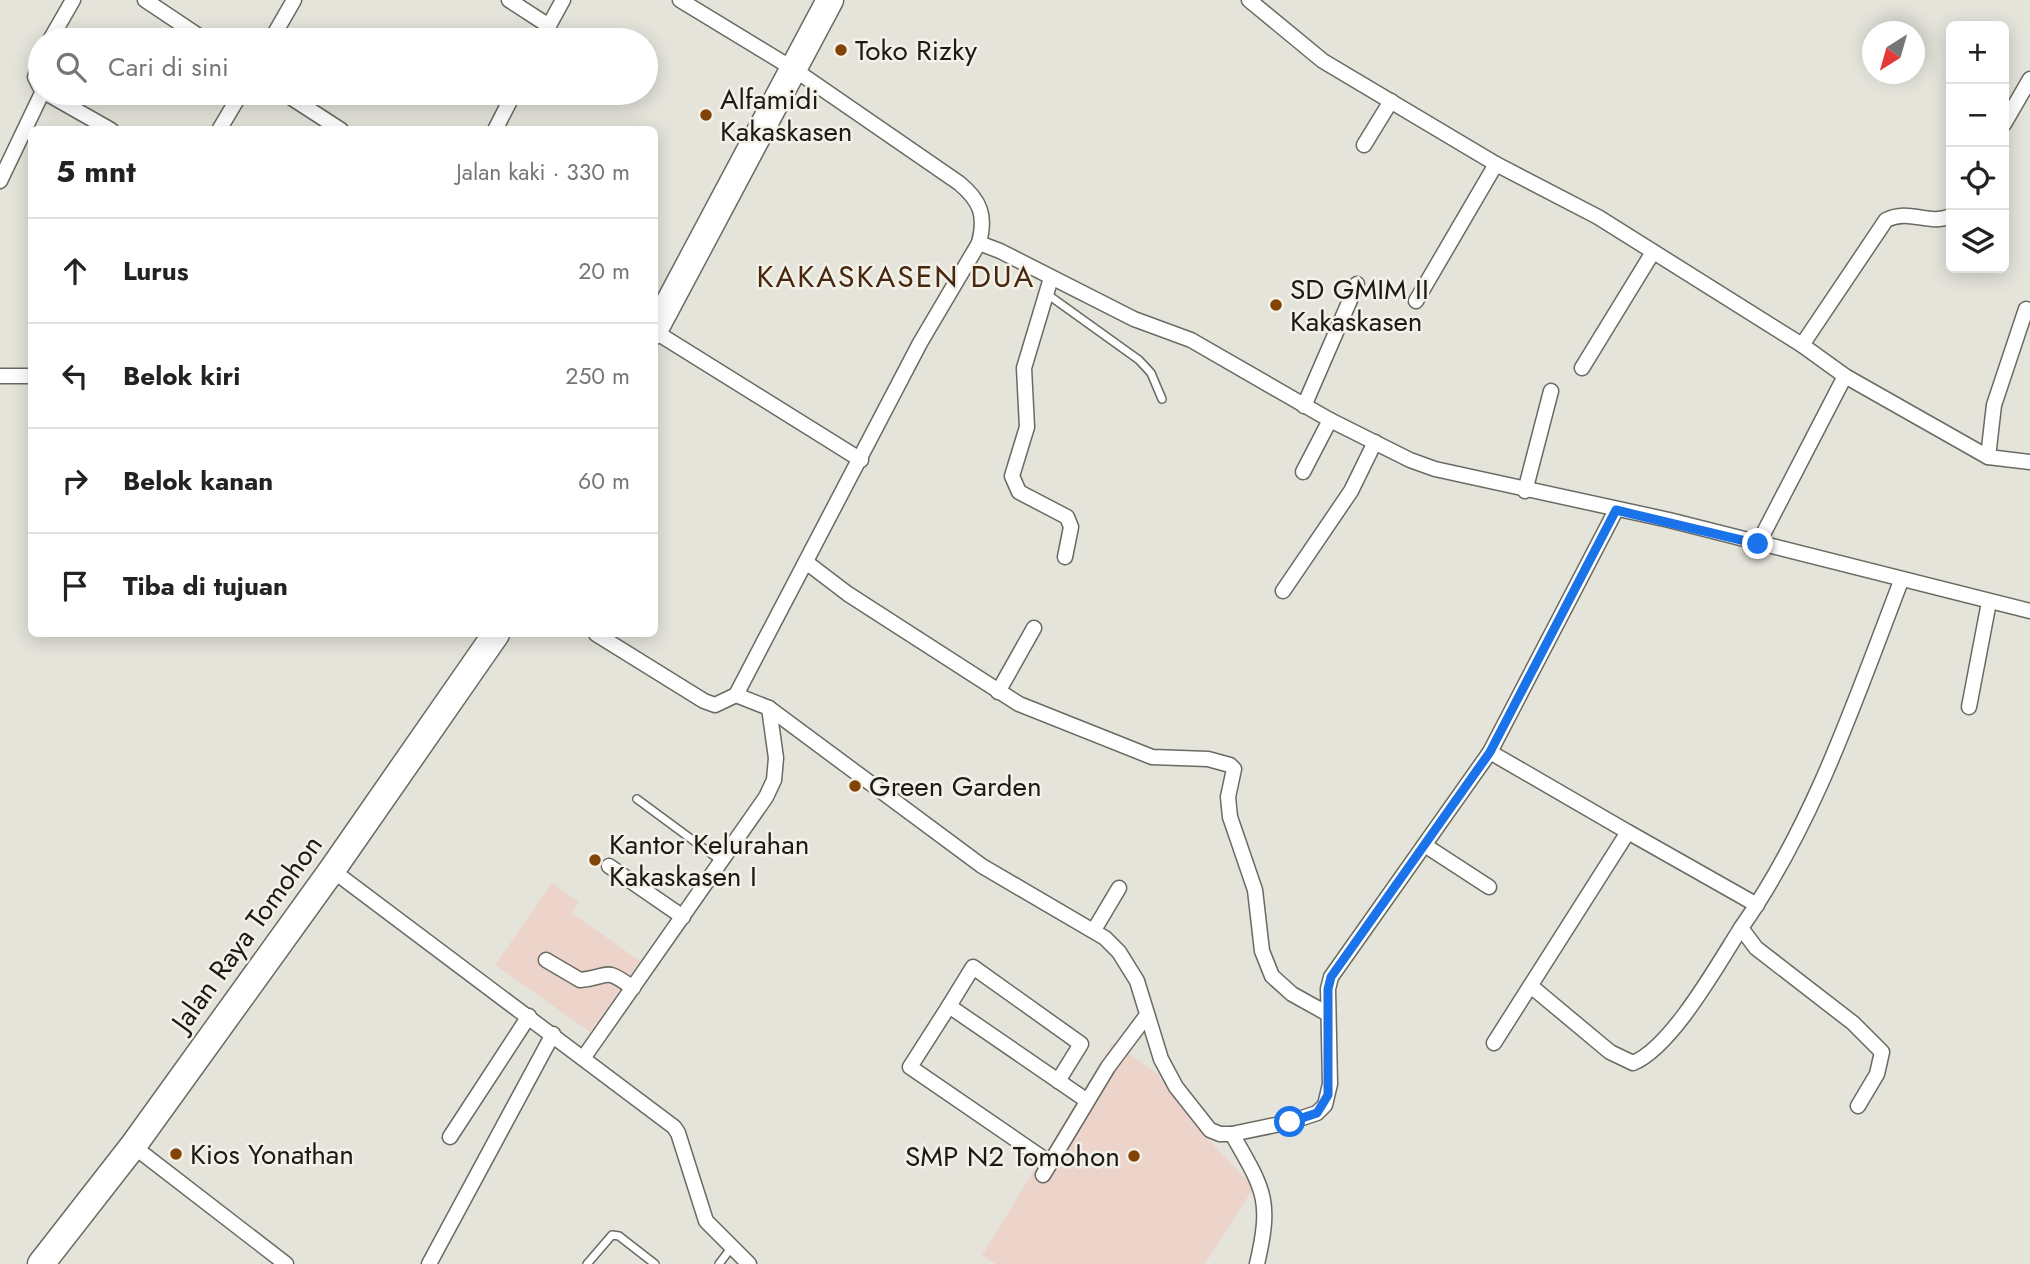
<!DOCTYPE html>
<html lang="id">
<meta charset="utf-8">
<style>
:root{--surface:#fff;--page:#f6f6f6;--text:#222;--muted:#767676;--line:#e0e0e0}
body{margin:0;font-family:Jost,sans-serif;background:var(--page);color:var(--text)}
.controls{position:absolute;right:21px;top:21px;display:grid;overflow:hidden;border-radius:10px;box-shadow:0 4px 18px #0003}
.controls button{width:63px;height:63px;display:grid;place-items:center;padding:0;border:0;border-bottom:2px solid var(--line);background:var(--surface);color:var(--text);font:35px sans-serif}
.compass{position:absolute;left:1862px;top:21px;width:63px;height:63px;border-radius:50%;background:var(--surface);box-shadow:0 4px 18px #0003;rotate:217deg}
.stop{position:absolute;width:21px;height:21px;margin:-16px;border:5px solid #1a73e8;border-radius:50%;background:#fff}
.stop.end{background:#1a73e8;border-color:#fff;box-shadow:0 2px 7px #0008}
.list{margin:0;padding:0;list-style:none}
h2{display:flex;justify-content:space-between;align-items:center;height:91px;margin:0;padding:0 28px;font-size:30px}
h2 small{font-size:23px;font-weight:400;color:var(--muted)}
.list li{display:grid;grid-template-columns:46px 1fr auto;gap:21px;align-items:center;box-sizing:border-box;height:105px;padding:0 28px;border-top:2px solid var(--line)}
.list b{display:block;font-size:26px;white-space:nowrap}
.list em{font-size:23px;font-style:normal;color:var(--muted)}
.icon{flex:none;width:38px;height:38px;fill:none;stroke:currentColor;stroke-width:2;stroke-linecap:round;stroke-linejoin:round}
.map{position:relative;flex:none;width:2030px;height:1264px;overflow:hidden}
.search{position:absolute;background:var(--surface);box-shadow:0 4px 18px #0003;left:28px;top:28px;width:630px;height:77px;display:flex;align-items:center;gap:18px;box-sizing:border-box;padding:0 24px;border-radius:38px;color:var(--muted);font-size:26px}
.panel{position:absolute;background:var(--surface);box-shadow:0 4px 18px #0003;left:28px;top:126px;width:630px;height:511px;border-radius:10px}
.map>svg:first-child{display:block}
</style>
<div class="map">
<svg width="2030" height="1264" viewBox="0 0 2030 1264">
<rect width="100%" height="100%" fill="#e5e4db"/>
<!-- education -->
<g fill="#ecd4cb">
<path d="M 552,883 L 579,902 L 572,913 L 640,961 L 590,1032 L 495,965 Z"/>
<path d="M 1113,1043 L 1157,1073 L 1195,1126 L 1254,1187 L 1205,1264 L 996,1264 L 982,1255 Z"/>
</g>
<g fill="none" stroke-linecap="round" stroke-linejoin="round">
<defs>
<g id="lane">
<path d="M 1047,294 L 1139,360 L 1151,373 L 1162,399"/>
<path d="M 637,799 L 721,861"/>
<path d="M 587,1264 L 612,1235 L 619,1236 L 655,1264"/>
<path d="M 719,1264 L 731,1248"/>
</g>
<g id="street">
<path d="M 145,0 L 205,40"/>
<path d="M 509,0 L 549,26"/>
<path d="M 680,0 L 795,70 L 959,183 C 981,201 986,216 979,243 L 1000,251 L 1134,319 L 1191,340 L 1330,420 L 1410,460 L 1435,469 L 1669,520 L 2030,611"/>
<path d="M 1249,0 L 1323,61 L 1496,164 L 1598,217 L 1802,345 L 1845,376 L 1988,457 L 2030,462"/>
<path d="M 50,40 L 73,0"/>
<path d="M 271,40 L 294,0"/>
<path d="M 541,40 L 563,0"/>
<path d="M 40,61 L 35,77 L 40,87"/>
<path d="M 46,93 L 111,130"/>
<path d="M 284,93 L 341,130"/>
<path d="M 2004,124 L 2030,79"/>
<path d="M 219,130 L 241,93"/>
<path d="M 495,130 L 514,93"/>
<path d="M 1364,145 L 1391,101"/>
<path d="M 0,181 L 42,93"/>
<path d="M 1051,278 L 1024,368 L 1027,427 L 1012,476 L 1019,492 L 1067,517 L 1071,527 L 1065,557"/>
<path d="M 1416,301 L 1496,164"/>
<path d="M 654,331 L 861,460"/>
<path d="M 1802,345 L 1886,220 C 1910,208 1928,226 1951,216"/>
<path d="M 1582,368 L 1653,252"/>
<path d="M 0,376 L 32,376"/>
<path d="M 1304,406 L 1357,284"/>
<path d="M 1988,457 L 1994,405 L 2026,309"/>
<path d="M 1303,472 L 1330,420"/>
<path d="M 1525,491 L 1551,391"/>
<path d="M 1758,544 L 1845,376"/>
<path d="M 806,562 L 848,594 L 1019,704 L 1152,757 L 1208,759 L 1230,765 L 1234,769 L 1228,797 L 1230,817 L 1255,890 L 1262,951 L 1272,976 L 1292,994 L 1328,1014"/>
<path d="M 1283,591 L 1351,491 L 1375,442"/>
<path d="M 596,634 L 704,701 L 715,705 L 736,695 L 920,343 L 979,243"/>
<path d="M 998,692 L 1034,628"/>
<path d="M 1969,707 L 1989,602"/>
<path d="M 769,708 L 982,866 L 1105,938 L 1119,952 L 1137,981 L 1161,1059 L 1176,1087 L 1210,1130 L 1220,1134 L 1232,1134 L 1290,1122 L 1317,1113 L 1325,1105 L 1330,1084 L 1328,989 L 1331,977 L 1490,752 L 1616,510"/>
<path d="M 1490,752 L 1628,832 L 1494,1043"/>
<path d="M 1628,832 L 1757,905"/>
<path d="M 1426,846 L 1489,887"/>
<path d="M 609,866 L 683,917"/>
<path d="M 332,870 L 674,1127 L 678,1133 L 706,1221 L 749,1264"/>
<path d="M 1094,930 L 1119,888"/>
<path d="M 546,960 L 580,980 C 611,977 603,966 633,988"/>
<path d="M 1532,987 L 1610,1052 L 1633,1063 C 1672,1047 1718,964 1741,928"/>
<path d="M 949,1006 L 973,967 L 1081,1044 L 1058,1081"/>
<path d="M 584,1057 L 766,797 L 774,780 L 776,758 L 769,708 L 736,695"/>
<path d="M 1858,1106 L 1877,1074 L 1882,1052 L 1853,1023 L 1756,948 L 1741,928 C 1814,824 1856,698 1901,581"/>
<path d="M 1232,1134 C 1264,1190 1272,1199 1257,1264"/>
<path d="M 450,1137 L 529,1016"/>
<path d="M 133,1146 L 286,1264"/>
<path d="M 1050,1163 L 910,1067 L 949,1006 L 1086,1100"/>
<path d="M 1043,1175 L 1108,1067 L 1147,1015"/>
<path d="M 429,1264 L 553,1034"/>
</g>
<g id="highway">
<path d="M 654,331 L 830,0"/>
<path d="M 41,1264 L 133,1146 L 332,870 L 496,634"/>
</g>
</defs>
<!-- lane casing -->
<use href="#lane" stroke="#6b6a62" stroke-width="10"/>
<!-- street casing -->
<use href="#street" stroke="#6b6a62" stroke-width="17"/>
<!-- highway casing -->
<use href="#highway" stroke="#6b6a62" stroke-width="29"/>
<!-- lane -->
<use href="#lane" stroke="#fff" stroke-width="7"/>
<!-- street -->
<use href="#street" stroke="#fff" stroke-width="14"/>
<!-- highway -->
<use href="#highway" stroke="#fff" stroke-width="26"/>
</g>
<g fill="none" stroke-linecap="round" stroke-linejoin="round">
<!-- route -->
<path stroke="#1a73e8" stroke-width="9" d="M 1290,1122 L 1317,1113 L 1328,1095 L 1328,989 L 1331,977 L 1490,752 L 1616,510 L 1758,544"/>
</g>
<!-- markers -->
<g fill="#824306" stroke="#f3f1e8" stroke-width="2.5">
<circle cx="841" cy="50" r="7"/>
<circle cx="706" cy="115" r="7"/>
<circle cx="1276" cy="305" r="7"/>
<circle cx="855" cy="786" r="7"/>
<circle cx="595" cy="860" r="7"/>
<circle cx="176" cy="1154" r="7"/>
<circle cx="1134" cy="1156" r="7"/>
</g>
<g text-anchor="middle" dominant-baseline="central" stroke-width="5" stroke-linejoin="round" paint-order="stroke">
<!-- poi labels -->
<g font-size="28" fill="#1b1a17" stroke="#f3f1e8" text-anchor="start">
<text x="855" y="50">Toko Rizky</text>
<text x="720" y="99">Alfamidi<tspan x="720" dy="32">Kakaskasen</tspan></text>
<text x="1290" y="289">SD GMIM II<tspan x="1290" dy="32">Kakaskasen</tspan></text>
<text x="869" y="786">Green Garden</text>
<text x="609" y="844">Kantor Kelurahan<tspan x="609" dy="32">Kakaskasen I</tspan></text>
<text x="190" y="1154">Kios Yonathan</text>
<text x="1120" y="1156" text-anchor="end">SMP N2 Tomohon</text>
</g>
<!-- street labels -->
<g font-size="28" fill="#1b1a17" stroke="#f3f1e8">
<text transform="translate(247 933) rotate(-54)">Jalan Raya Tomohon</text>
</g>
<!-- neighbourhood labels -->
<g font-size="30" letter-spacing="2" fill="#47270e" stroke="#f3f1e8">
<text x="896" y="276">KAKASKASEN DUA</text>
</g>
</g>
</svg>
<div class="controls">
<button>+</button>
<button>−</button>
<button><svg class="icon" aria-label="locate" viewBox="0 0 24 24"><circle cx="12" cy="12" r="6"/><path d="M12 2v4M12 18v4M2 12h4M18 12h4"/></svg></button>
<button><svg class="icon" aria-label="layers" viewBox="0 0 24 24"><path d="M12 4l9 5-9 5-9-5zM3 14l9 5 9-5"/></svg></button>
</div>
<svg class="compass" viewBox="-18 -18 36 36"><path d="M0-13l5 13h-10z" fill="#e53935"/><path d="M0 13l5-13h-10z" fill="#767676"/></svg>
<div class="stop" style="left:1290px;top:1122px"></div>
<div class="stop end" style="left:1758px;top:544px"></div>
<div class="search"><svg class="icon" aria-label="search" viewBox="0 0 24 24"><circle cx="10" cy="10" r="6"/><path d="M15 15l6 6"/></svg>Cari di sini</div>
<section class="panel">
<h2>5 mnt<small>Jalan kaki · 330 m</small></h2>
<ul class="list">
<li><svg class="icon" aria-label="ahead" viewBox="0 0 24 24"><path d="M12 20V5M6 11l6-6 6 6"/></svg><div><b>Lurus</b></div><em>20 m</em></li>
<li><svg class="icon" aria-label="left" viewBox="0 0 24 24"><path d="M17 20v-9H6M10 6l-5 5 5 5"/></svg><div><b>Belok kiri</b></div><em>250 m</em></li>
<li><svg class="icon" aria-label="right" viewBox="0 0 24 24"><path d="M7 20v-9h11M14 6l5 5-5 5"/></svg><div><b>Belok kanan</b></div><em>60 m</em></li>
<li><svg class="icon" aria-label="arrive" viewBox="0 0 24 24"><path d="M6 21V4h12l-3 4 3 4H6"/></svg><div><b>Tiba di tujuan</b></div></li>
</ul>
</section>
</div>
